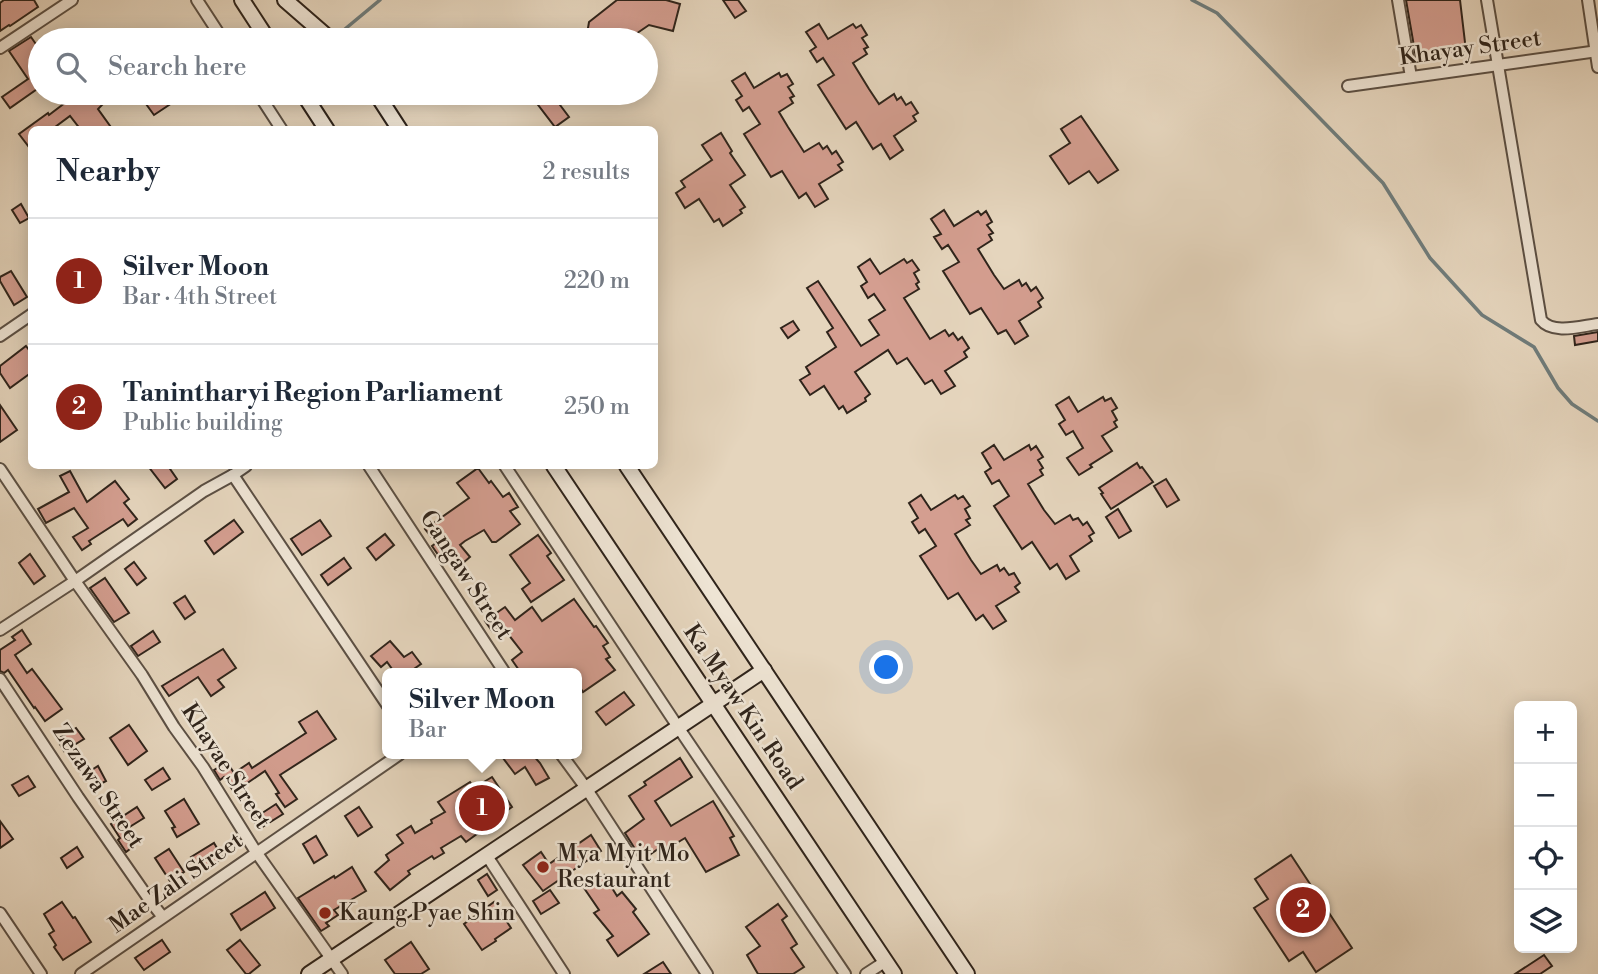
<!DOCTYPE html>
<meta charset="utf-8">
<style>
:root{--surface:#fff;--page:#f2f2f3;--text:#1f2937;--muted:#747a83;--line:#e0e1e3;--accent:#8f2418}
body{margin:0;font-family:"Libre Bodoni",serif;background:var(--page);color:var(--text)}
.controls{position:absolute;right:21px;bottom:21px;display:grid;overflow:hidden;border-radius:10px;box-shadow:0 4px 18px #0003}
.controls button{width:63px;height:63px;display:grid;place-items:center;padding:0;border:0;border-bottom:2px solid var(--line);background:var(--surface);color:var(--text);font:35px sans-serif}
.you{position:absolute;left:887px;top:668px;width:24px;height:24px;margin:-18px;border:5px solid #fff;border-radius:50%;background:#1a73e8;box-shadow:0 0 0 10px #1a73e833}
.badge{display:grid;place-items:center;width:46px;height:46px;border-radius:50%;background:var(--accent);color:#fff;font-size:23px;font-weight:700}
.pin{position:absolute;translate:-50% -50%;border:4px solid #fff;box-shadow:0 2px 7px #0006}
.popup{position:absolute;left:382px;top:668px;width:200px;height:91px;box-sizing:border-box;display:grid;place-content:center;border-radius:10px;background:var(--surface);filter:drop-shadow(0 2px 5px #0005);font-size:23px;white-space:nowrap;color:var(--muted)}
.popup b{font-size:26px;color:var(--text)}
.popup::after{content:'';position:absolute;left:50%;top:100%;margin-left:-14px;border:14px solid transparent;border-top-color:var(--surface)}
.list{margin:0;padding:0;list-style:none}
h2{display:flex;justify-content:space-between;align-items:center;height:91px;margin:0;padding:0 28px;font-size:30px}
h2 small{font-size:23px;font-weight:400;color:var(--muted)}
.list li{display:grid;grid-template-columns:46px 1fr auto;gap:21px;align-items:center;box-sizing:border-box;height:126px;padding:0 28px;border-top:2px solid var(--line)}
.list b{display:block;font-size:26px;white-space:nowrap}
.list p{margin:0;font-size:23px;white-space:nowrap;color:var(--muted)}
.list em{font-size:23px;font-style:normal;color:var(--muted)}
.icon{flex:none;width:38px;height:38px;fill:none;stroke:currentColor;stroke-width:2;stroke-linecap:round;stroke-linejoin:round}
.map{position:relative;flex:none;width:1598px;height:974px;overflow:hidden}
.search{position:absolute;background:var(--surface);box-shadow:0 4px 18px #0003;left:28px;top:28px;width:630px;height:77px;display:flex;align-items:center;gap:18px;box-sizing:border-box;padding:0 24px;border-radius:38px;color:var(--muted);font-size:26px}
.panel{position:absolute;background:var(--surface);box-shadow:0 4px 18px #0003;left:28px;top:126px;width:630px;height:343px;border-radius:10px}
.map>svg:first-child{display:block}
</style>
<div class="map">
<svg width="1598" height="974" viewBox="0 0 1598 974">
<rect width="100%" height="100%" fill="#e5d5bd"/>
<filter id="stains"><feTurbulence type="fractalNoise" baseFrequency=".00286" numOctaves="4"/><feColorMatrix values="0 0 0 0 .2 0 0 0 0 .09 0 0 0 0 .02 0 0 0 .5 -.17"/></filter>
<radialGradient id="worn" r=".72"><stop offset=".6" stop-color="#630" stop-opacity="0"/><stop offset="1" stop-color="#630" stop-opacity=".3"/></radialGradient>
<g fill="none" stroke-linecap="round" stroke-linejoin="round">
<!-- stream -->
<g stroke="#6f7c7b" stroke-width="3.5">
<path d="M 1192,0 L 1217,13 L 1383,183 L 1430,258 L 1482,315 L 1534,347 L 1558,388 L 1572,404 L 1598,421"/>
<path d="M 333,39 L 380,0"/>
</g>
</g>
<!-- building -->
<g fill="#d49e90" stroke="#2f241b" stroke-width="2">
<path d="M 4,0 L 34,0 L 38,7 L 10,26 L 9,25 L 0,31 L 0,3 Z"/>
<path d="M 617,0 L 666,0 L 680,4 L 673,31 L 649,25 L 627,40 L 586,40 L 589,22 Z"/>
<path d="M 723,0 L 738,0 L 746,11 L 735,18 Z"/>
<path d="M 1406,0 L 1460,0 L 1466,51 L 1416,58 Z"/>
<path d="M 819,24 L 828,39 L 853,24 L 856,28 L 861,25 L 867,35 L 862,38 L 868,47 L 864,49 L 867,54 L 853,63 L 869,89 L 879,104 L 894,94 L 897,100 L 901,97 L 906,105 L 911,102 L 918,113 L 913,116 L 916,121 L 894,136 L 903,150 L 890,159 L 881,144 L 873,149 L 856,122 L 846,129 L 818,85 L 834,75 L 823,58 L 817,62 L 810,51 L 816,47 L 806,32 Z"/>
<path d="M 31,37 L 40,50 L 40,87 L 10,108 L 2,97 L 28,79 L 9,51 Z"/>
<path d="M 745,73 L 754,88 L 779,73 L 781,77 L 787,74 L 793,84 L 788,87 L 794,96 L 790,98 L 793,103 L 779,112 L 788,127 L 804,152 L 819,143 L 823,149 L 827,146 L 832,154 L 836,151 L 843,162 L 838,165 L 842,170 L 819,184 L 828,199 L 815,207 L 806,193 L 799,198 L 782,171 L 771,177 L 744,134 L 760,124 L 749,107 L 743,111 L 736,100 L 742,96 L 732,81 Z"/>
<path d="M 78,93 L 86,103 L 95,96 L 102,105 L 98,109 L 113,130 L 81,130 L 70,116 L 51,130 L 32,130 L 32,151 L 19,134 L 48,113 L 49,115 Z"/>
<path d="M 138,93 L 169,93 L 175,101 L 154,115 Z"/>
<path d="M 529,93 L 551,93 L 569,117 L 555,127 Z"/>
<path d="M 1081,116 L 1118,170 L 1098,183 L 1089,171 L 1069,184 L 1050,156 L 1070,143 L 1061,129 Z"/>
<path d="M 721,133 L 732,151 L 730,153 L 745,175 L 730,185 L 745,207 L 740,210 L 742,213 L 723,226 L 719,219 L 714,222 L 699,199 L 685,208 L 676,193 L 685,187 L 681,181 L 712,160 L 702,145 Z"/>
<path d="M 21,204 L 29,218 L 20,223 L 12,210 Z"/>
<path d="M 944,210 L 954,226 L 978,211 L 981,215 L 986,211 L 992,222 L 987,225 L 993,233 L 989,235 L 992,240 L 978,249 L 994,275 L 1004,289 L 1019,280 L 1022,286 L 1026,283 L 1031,291 L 1036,287 L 1043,298 L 1038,302 L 1041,307 L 1019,321 L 1028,336 L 1015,344 L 1006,330 L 998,334 L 981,308 L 970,314 L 943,271 L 959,262 L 948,245 L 942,249 L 934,237 L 941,234 L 931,219 Z"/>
<path d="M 870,259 L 880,274 L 904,259 L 907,263 L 912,260 L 919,270 L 914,273 L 919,282 L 916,284 L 919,289 L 904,298 L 930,339 L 945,330 L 949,336 L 953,333 L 958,340 L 962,337 L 969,348 L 964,352 L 967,357 L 945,371 L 955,386 L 941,394 L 932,380 L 925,384 L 907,358 L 897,364 L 888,350 L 855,372 L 870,394 L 865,398 L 866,401 L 847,413 L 843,406 L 839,409 L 824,386 L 810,395 L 800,380 L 810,374 L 806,367 L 836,347 L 827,332 L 833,328 L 807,288 L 818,281 L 861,346 L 879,335 L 869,320 L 885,310 L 874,294 L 868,298 L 861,286 L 867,282 L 858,267 Z"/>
<path d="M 11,271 L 27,297 L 14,305 L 0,281 L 0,277 Z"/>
<path d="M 793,321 L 799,330 L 788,338 L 781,328 Z"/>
<path d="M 1598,332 L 1598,341 L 1575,345 L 1574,336 Z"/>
<path d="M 26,346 L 32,354 L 32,372 L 10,388 L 0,373 L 0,366 Z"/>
<path d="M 1069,397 L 1078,412 L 1103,397 L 1105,401 L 1111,398 L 1117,408 L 1112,411 L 1117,420 L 1114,422 L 1117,427 L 1102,436 L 1112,451 L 1090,465 L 1092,467 L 1079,475 L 1067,458 L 1083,448 L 1073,431 L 1066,435 L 1059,424 L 1065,420 L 1056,405 Z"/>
<path d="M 0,405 L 17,430 L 0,442 Z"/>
<path d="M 994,445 L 1004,460 L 1029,445 L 1031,450 L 1036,446 L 1043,457 L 1038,460 L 1043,468 L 1040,470 L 1043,475 L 1028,484 L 1044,510 L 1055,524 L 1070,515 L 1073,520 L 1078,518 L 1083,525 L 1087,522 L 1094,533 L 1089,536 L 1092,541 L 1070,556 L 1079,571 L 1066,579 L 1057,564 L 1050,569 L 1032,542 L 1022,549 L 994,506 L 1009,496 L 999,480 L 992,484 L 985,472 L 991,468 L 982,453 Z"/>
<path d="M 1137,463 L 1140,468 L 1142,467 L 1153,482 L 1111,509 L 1101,494 L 1103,493 L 1099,488 Z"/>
<path d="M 148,466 L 168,466 L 177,479 L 165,488 Z"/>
<path d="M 478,468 L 489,483 L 491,481 L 503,497 L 509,493 L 518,507 L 510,511 L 520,524 L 496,542 L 492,542 L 484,530 L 465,541 L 460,545 L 470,557 L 456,569 L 444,556 L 441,559 L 432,546 L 436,543 L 425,529 L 469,498 L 457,483 Z"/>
<path d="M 70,471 L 87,502 L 115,481 L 129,499 L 124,503 L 137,519 L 128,526 L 123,519 L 89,541 L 91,544 L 82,550 L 73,537 L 88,528 L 74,508 L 46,523 L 38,509 L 69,492 L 60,476 Z"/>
<path d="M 1166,479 L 1179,500 L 1167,507 L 1154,486 Z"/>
<path d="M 921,495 L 931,510 L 955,495 L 958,499 L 963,496 L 970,506 L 965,509 L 970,518 L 966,520 L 970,525 L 955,534 L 971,560 L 981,574 L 997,565 L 1000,571 L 1004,568 L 1009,575 L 1014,573 L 1020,583 L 1015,587 L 1019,592 L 996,606 L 1006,621 L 993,629 L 983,615 L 976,620 L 958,593 L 948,599 L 920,556 L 936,546 L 925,529 L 919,533 L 912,522 L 918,518 L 909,503 Z"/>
<path d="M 1118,509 L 1131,531 L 1119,538 L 1106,517 Z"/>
<path d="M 234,520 L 243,532 L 214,554 L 205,541 Z"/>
<path d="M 320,520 L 331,536 L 302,555 L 291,539 Z"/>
<path d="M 385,534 L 394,545 L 376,560 L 367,548 Z"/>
<path d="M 538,535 L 551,553 L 547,556 L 564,580 L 531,602 L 522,589 L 530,583 L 510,555 Z"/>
<path d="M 30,554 L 45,576 L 34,584 L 19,563 Z"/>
<path d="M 344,558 L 351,568 L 328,585 L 321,575 Z"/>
<path d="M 134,562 L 146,578 L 137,585 L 125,569 Z"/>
<path d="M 105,578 L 129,613 L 114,622 L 90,588 Z"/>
<path d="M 185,596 L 195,612 L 185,619 L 174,603 Z"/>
<path d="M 574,599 L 594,627 L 596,626 L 608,643 L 603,646 L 610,657 L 606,659 L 615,670 L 583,692 L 577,683 L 577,673 L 521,673 L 512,660 L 522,652 L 501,625 L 492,631 L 485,621 L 505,607 L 515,620 L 532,607 L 542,621 Z"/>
<path d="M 22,630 L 31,644 L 15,655 L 27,673 L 32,669 L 62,709 L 45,721 L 35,707 L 34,708 L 8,670 L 4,673 L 0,671 L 0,650 L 15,640 L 12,637 Z"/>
<path d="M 153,631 L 160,642 L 138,656 L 131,646 Z"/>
<path d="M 390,641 L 404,657 L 412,652 L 421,664 L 408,673 L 395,673 L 387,662 L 381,667 L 371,656 Z"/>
<path d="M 223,649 L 236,668 L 218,680 L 224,687 L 211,696 L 198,677 L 169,696 L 162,686 Z"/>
<path d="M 624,692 L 634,705 L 606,725 L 596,712 Z"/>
<path d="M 317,711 L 336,739 L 280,775 L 297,799 L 285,807 L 276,794 L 279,793 L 265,771 L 234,792 L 224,777 L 220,780 L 214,770 L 227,762 L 234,773 L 249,763 L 252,768 L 306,733 L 299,722 Z"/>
<path d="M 129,725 L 147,751 L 128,765 L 110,738 Z"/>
<path d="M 76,728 L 84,739 L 64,751 L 57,739 Z"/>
<path d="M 500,754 L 532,754 L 540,763 L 549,778 L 536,785 L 525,767 L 515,774 Z"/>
<path d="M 680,758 L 692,777 L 655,801 L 671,826 L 713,801 L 734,836 L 730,838 L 739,855 L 706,872 L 685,838 L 660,853 L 658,849 L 642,860 L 625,833 L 644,819 L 629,796 L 646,785 L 644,782 Z"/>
<path d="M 98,766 L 106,781 L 95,787 L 87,773 Z"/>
<path d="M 163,768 L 170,779 L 152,790 L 145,780 Z"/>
<path d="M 28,776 L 35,787 L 19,796 L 12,785 Z"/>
<path d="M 492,777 L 512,807 L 496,818 L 493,814 L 476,825 L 481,831 L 466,842 L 461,836 L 441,848 L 444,853 L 434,859 L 432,856 L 408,871 L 410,874 L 390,890 L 375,872 L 389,860 L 386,855 L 403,843 L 397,835 L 411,826 L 415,833 L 432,823 L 431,820 L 445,812 L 438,802 L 470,782 L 474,788 Z"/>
<path d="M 184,799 L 199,824 L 177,837 L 172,828 L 175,827 L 165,811 Z"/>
<path d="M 276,804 L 283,814 L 259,829 L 253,819 Z"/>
<path d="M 137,807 L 144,818 L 128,828 L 139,842 L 126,852 L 118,840 L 120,838 L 111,824 Z"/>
<path d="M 359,807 L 372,827 L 358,836 L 345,816 Z"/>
<path d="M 0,821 L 13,839 L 0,848 Z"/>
<path d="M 591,835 L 601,851 L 543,891 L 523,865 L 541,852 L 549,864 Z"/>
<path d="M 316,836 L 327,855 L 314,863 L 303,844 Z"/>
<path d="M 214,843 L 223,858 L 200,872 L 191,857 Z"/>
<path d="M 77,847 L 83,857 L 67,868 L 61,858 Z"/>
<path d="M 169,849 L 184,872 L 170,881 L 155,858 Z"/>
<path d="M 1291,855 L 1352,948 L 1316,972 L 1303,952 L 1289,961 L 1254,908 L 1268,899 L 1255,879 Z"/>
<path d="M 352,867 L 366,891 L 334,910 L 338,915 L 326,923 L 329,926 L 321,931 L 298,898 L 334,876 L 335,878 Z"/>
<path d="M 487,874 L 497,890 L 488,896 L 478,880 Z"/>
<path d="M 604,875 L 617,896 L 622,892 L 636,909 L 633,912 L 649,934 L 618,956 L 607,940 L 613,936 L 594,913 L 599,910 L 584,888 Z"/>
<path d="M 550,890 L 559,903 L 541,914 L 533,901 Z"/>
<path d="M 265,892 L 275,908 L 241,930 L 231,914 Z"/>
<path d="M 62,902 L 73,918 L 75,917 L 91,942 L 63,960 L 54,947 L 56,945 L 49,934 L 54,931 L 44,914 Z"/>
<path d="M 494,902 L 511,928 L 495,939 L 496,941 L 482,950 L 464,924 Z"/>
<path d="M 778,904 L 787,916 L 782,920 L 797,944 L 791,948 L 804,967 L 793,974 L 758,974 L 747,955 L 760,946 L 746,927 Z"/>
<path d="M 162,940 L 170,952 L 144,970 L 135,958 Z"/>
<path d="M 240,940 L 260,965 L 249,974 L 246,974 L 227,950 Z"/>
<path d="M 411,942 L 429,969 L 421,974 L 395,974 L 385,960 Z"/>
<path d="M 1544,955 L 1552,966 L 1540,974 L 1515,974 Z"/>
<path d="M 663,962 L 671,974 L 644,974 Z"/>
</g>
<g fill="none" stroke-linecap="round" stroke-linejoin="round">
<defs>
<g id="street">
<path d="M 197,0 L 223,40"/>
<path d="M 1398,0 L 1411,77"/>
<path d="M 1487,0 L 1541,320 C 1553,335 1581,326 1598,324"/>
<path d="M 1588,0 L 1598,67"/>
<path d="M 0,48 L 72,0"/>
<path d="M 1348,86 L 1598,51"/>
<path d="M 258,93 L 282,130"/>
<path d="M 0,336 L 32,314"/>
<path d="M 369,466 L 505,673"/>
<path d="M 505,466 L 678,727 L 845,974"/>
<path d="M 0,469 L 75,581 L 142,675 L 174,727 L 203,767 L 256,852 L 342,974"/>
<path d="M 233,475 L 388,706"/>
<path d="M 0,630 L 75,581 L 204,491 L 233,475 L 246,466"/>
<path d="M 0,679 L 78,797 L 151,902 L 162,916"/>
<path d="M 561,754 L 586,788 L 707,974"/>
<path d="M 487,856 L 564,974"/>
<path d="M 0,913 L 41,974"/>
<path d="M 81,974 L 400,754"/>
<path d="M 866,974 L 886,961"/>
</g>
<g id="secondary">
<path d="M 242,0 L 268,40"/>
<path d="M 285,0 L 331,40"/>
<path d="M 303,93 L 327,130"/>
<path d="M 376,93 L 400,130"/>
<path d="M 554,466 L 894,974"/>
<path d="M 627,466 L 967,974"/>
<path d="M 309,974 L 764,670"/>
</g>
</defs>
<!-- street casing -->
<use href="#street" stroke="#5c5044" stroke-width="14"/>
<!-- secondary casing -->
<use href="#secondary" stroke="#2f241b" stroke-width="18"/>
<!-- street -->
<use href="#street" stroke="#eee4d4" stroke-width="10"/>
<!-- secondary -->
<use href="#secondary" stroke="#eee4d4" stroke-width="14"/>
</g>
<!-- markers -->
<g fill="#8f2418" stroke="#eee4d4" stroke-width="2.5">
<circle cx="543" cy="867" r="7"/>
<circle cx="325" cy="913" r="7"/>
</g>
<g text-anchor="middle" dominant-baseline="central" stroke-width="5" stroke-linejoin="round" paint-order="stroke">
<!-- street labels -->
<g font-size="23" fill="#2f241b" stroke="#eee4d4">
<text transform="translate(1470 48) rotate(-8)">Khayay Street</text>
<text transform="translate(466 575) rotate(57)">Gangaw Street</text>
<text transform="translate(743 707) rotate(56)">Ka Myaw Kin Road</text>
<text transform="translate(226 766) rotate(57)">Khayae Street</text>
<text transform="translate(98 786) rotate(56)">Zezawa Street</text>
<text transform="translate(176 883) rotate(-35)">Mae Zali Street</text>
</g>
<!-- poi labels -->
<g font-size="23" fill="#2f241b" stroke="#eee4d4" text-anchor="start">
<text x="557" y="854">Mya Myit Mo<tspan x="557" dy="26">Restaurant</tspan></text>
<text x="339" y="913">Kaung Pyae Shin</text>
</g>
</g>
<rect width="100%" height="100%" filter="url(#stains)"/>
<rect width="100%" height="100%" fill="url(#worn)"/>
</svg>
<div class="controls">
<button>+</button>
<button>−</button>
<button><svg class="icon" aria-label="locate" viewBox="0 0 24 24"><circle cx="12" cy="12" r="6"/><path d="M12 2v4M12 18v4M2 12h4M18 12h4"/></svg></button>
<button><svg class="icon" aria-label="layers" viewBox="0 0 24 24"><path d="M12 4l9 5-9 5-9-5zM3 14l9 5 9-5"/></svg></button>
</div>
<div class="you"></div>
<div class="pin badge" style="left:482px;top:808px">1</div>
<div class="popup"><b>Silver Moon</b>Bar</div>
<div class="pin badge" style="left:1303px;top:910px">2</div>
<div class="search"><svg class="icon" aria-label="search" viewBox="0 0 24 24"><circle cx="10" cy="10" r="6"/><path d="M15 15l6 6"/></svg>Search here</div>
<section class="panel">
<h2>Nearby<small>2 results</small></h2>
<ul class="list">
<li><span class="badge">1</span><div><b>Silver Moon</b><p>Bar · 4th Street</p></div><em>220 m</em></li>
<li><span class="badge">2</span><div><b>Tanintharyi Region Parliament</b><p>Public building</p></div><em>250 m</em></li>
</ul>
</section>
</div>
